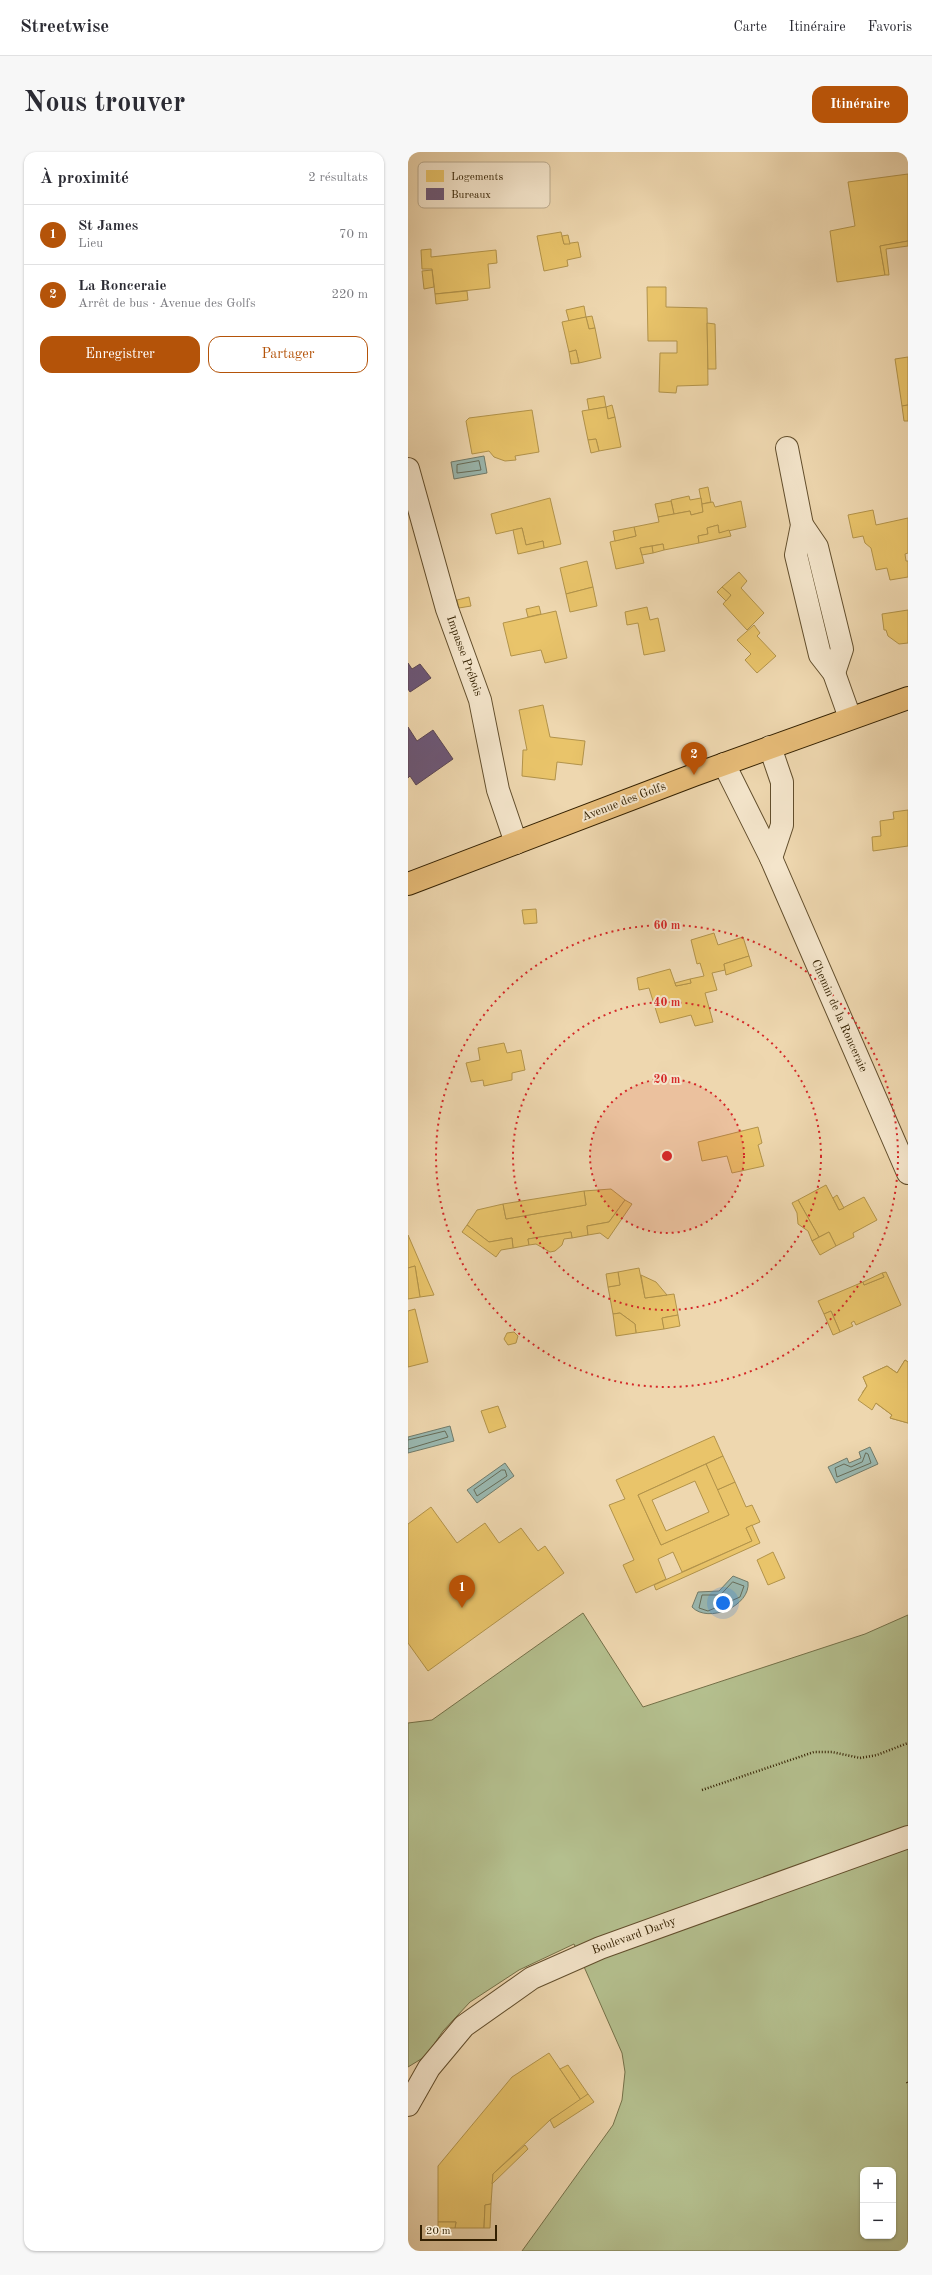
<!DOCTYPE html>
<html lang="fr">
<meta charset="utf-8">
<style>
:root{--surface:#fff;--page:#f7f7f7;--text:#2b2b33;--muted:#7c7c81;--line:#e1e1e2;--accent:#b45309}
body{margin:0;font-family:"Old Standard TT",serif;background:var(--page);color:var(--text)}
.controls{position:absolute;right:12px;bottom:12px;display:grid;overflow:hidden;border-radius:8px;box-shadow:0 1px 3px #0004}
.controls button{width:36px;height:36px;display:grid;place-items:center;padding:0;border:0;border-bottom:1px solid var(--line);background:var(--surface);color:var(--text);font:20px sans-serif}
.scale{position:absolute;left:12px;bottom:10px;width:77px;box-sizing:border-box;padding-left:4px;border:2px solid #332001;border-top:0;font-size:11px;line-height:14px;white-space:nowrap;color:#332001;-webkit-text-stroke:3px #f4e5cb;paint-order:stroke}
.you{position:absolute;left:315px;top:1451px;width:14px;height:14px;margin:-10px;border:3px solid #fff;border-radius:50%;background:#1a73e8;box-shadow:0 0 0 6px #1a73e833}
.badge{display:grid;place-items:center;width:26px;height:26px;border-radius:50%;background:var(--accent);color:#fff;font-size:13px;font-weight:700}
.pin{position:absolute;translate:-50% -33px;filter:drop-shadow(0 1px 2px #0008)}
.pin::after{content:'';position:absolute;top:21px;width:14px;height:12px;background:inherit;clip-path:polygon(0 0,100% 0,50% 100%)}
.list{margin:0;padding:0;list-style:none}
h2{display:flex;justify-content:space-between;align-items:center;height:52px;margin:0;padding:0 16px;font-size:17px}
h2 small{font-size:13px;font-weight:400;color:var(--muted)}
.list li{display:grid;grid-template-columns:26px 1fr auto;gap:12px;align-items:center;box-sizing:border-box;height:60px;padding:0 16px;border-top:1px solid var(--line)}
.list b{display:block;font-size:15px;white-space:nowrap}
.list p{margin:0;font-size:13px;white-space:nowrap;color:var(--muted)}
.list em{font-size:13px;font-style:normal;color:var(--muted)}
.actions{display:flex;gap:8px;padding:12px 16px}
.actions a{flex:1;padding:9px 0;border:1px solid var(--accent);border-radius:12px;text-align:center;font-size:14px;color:var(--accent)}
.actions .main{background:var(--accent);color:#fff}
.map{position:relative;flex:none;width:500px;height:2099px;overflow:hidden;border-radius:12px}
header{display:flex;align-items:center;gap:24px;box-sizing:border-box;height:56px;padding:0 20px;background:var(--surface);border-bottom:1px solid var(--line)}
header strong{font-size:19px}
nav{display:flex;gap:22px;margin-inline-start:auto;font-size:14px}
.intro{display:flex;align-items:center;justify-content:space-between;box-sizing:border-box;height:96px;padding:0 24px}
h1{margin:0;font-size:28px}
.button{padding:10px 18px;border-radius:12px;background:var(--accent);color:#fff;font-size:14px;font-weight:700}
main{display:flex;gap:24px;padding:0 24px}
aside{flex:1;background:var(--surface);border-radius:12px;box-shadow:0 1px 3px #0004}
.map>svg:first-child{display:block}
</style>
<header>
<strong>Streetwise</strong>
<nav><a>Carte</a><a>Itinéraire</a><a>Favoris</a></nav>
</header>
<div class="intro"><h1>Nous trouver</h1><a class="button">Itinéraire</a></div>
<main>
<aside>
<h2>À proximité<small>2 résultats</small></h2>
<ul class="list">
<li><span class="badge">1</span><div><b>St James</b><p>Lieu</p></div><em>70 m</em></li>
<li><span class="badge">2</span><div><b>La Ronceraie</b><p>Arrêt de bus · Avenue des Golfs</p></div><em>220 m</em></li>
</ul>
<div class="actions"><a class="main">Enregistrer</a><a>Partager</a></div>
</aside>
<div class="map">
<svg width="500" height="2099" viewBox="0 0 500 2099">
<rect width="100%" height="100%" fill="#eed7af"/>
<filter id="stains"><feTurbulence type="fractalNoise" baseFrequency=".005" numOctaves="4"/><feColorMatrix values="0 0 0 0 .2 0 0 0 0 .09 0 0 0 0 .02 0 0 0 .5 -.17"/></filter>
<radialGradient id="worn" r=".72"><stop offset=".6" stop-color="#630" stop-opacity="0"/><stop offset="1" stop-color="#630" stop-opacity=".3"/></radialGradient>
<!-- green -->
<path fill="#b4bf8e" stroke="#747048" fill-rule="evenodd" d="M 175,1461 L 235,1555 L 457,1482 L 500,1463 L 500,2099 L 114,2099 L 205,1973 L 214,1948 L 217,1920 L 214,1901 L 166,1792 L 111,1818 L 62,1850 L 35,1879 L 18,1904 L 0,1915 L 0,1571 L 24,1568 ZM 455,2018 L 485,2018 L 485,2084 L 455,2084 Z"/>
<!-- water -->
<g fill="#9ab8b0" stroke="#717b6a">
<path d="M 76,304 L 79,321 L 46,327 L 43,310 Z"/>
<path d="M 42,1274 L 46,1289 L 0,1301 L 0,1285 Z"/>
<path d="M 462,1295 L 470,1312 L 428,1331 L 420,1315 L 439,1306 L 441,1311 L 453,1306 L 451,1300 Z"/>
<path d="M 97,1311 L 106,1324 L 69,1351 L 59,1338 Z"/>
<path d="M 325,1424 L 340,1430 C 343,1454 300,1472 284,1455 L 290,1440 L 311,1439 Z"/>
</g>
<!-- homes -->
<g fill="#e9c46a" stroke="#b2934a" fill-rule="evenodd">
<path d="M 500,22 L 500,89 L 472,94 L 477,123 L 429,130 L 422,79 L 447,74 L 440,30 Z"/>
<path d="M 153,80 L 156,92 L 170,90 L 173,105 L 159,108 L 160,114 L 136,119 L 129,84 Z"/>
<path d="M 160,83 L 162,92 L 156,92 L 154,84 Z"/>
<path d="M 500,89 L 500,94 L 478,97 L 481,123 L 477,123 L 472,94 Z"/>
<path d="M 23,97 L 23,105 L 88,98 L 89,111 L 80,112 L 82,136 L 27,142 L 24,117 L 14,117 L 13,98 Z"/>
<path d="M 24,118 L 26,135 L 16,137 L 14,119 Z"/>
<path d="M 239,135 L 258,135 L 258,155 L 299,156 L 300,233 L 269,234 L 268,241 L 251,240 L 252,201 L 269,201 L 269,189 L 240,189 Z"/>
<path d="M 59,139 L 60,148 L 28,152 L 27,142 Z"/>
<path d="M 176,154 L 178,165 L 161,169 L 158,158 Z"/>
<path d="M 184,164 L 187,176 L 181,177 L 178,165 Z"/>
<path d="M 178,165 L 181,177 L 187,176 L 193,206 L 171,211 L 168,198 L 161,200 L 154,170 Z"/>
<path d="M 299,171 L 307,172 L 308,217 L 300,217 Z"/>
<path d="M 168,198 L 171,211 L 163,212 L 161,200 Z"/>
<path d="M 500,205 L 500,253 L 494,254 L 487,207 Z"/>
<path d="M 196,244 L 198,255 L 181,258 L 179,247 Z"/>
<path d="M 204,253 L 207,265 L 200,267 L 198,255 Z"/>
<path d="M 500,253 L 500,269 L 496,269 L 494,254 Z"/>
<path d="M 198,255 L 200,267 L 207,265 L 213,295 L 191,299 L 188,287 L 180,288 L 174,259 Z"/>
<path d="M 124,258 L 131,300 L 107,304 L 108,308 L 97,309 L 86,305 L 81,299 L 64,302 L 58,269 L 61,266 Z"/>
<path d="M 188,287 L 191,299 L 183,301 L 180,288 Z"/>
<path d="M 300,335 L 303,350 L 294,352 L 291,337 Z"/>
<path d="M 281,344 L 282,348 L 293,346 L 295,360 L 283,363 L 282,359 L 266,362 L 263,348 Z"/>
<path d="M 142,346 L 153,392 L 136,396 L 135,389 L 118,393 L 114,376 L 88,382 L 83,362 Z"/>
<path d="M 263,349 L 266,362 L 250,365 L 247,352 Z"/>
<path d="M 333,349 L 338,375 L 311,381 L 310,373 L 299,376 L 300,382 L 290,384 L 291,391 L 256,398 L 255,392 L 232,396 L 236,411 L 208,417 L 202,390 L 228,384 L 226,375 L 251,370 L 250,365 L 282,359 L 283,363 L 295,360 L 294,352 L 305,350 L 307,355 Z"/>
<path d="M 465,358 L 468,373 L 500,366 L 500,401 L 497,402 L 498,409 L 500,409 L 500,425 L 482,428 L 479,416 L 468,418 L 463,396 L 457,391 L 455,384 L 445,386 L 440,363 Z"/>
<path d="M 310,373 L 311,381 L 321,378 L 323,384 L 291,391 L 290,384 L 300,382 L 299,376 Z"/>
<path d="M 226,375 L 228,384 L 207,389 L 205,379 Z"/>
<path d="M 114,376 L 118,393 L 135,389 L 136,396 L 110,402 L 105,378 Z"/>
<path d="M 255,392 L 256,398 L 245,401 L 244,394 Z"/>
<path d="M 244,394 L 245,401 L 234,403 L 232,396 Z"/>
<path d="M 179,409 L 185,435 L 158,442 L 152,416 Z"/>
<path d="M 331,420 L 339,429 L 333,436 L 356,461 L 339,478 L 315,452 L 323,443 L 314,435 Z"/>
<path d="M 185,435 L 189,454 L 162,460 L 158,442 Z"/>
<path d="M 314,435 L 323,443 L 318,449 L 309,440 Z"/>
<path d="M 61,445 L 63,454 L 51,456 L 49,448 Z"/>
<path d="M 131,454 L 133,462 L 120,465 L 118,457 Z"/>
<path d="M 239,455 L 242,468 L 250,466 L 257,499 L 236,503 L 230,471 L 219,473 L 217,460 Z"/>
<path d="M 500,458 L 500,491 L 491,492 L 480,484 L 478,478 L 476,478 L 474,462 Z"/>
<path d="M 148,459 L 159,506 L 137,511 L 133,498 L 103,504 L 95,471 Z"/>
<path d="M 346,473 L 352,481 L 349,484 L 368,504 L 349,521 L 337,508 L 343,502 L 329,488 Z"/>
<path d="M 135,553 L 142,585 L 177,589 L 174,613 L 149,610 L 147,628 L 114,624 L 115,598 L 119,598 L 111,558 Z"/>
<path d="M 500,658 L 500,694 L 465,699 L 464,685 L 473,684 L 472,669 L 486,667 L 485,660 Z"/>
<path d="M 128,757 L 129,771 L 116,772 L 114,758 Z"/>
<path d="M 306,781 L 310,793 L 335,785 L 341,804 L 316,812 L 317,818 L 304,821 L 309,838 L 297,841 L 305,870 L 287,874 L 283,863 L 252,871 L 241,836 L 231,838 L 229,826 L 262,817 L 268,834 L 283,831 L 282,827 L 296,824 L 292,811 L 289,812 L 283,788 Z"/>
<path d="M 341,804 L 344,814 L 318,823 L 316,812 Z"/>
<path d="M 282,827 L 283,831 L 268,834 L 267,831 Z"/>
<path d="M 96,891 L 99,901 L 113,898 L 117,918 L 104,921 L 104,928 L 76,934 L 75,928 L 63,930 L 58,911 L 72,908 L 70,896 Z"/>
<path d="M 350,975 L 354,991 L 350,993 L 356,1014 L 324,1021 L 319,1004 L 294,1009 L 290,990 Z"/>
<path d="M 418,1033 L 431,1058 L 456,1045 L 469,1068 L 445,1081 L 446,1085 L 428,1094 L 421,1080 L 411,1085 L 390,1048 Z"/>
<path d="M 203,1037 L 217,1048 L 201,1070 L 179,1074 L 180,1083 L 164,1086 L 163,1080 L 120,1087 L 121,1093 L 105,1096 L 104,1086 L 81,1090 L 59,1073 L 69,1058 L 95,1052 L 98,1067 L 178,1053 L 176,1039 Z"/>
<path d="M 176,1039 L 178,1053 L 98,1067 L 95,1052 Z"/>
<path d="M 429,1043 L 436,1056 L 431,1058 L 425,1046 Z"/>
<path d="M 217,1048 L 224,1052 L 200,1087 L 192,1081 L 180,1083 L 179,1074 L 201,1070 Z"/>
<path d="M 390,1048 L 411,1085 L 404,1089 L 400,1079 L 390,1072 L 389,1061 L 384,1051 Z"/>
<path d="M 59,1073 L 81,1090 L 104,1086 L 105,1096 L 93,1098 L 88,1105 L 54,1080 Z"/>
<path d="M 163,1080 L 164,1086 L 156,1087 L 154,1093 L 147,1099 L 142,1100 L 128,1092 L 121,1093 L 120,1087 Z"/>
<path d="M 421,1080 L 428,1094 L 412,1103 L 404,1089 Z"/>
<path d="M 0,1083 L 26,1143 L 12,1145 L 7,1114 L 0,1116 Z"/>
<path d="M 7,1114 L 12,1145 L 0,1147 L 0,1116 Z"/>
<path d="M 231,1116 L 237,1146 L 266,1142 L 270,1163 L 254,1166 L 256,1177 L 228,1181 L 227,1172 L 212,1161 L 205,1162 L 200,1135 L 212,1133 L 210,1120 Z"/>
<path d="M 210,1120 L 212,1133 L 200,1135 L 198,1122 Z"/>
<path d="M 478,1120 L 493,1153 L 448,1173 L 446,1169 L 443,1171 L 445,1174 L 432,1180 L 423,1159 L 416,1162 L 410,1149 L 455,1130 L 456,1133 L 476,1125 L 474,1121 Z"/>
<path d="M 474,1121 L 476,1125 L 456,1133 L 455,1130 Z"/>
<path d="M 233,1123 L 248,1130 L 259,1143 L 237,1146 Z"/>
<path d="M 7,1157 L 20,1210 L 0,1215 L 0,1159 Z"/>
<path d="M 423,1159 L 432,1180 L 425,1183 L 416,1162 Z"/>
<path d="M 212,1161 L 227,1172 L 228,1181 L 208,1184 L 205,1162 Z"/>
<path d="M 270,1163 L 272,1174 L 256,1177 L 254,1166 Z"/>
<path d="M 106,1180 L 110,1184 L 108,1191 L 100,1193 L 96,1187 L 99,1181 Z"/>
<path d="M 497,1208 L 500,1210 L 500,1271 L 482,1266 L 484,1263 L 454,1241 L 459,1234 L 455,1225 L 479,1214 L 489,1221 Z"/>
<path d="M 497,1208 L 500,1210 L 500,1271 L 482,1266 L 484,1263 L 468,1251 L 464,1258 L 450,1248 L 459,1234 L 455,1225 L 479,1214 L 489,1221 Z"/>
<path d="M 90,1254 L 98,1275 L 81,1281 L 73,1259 Z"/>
<path d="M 306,1284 L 315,1304 L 230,1343 L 253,1393 L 321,1363 L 309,1338 L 327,1330 L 338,1355 L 344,1353 L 352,1370 L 338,1376 L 344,1389 L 274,1420 L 265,1400 L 250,1407 L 258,1427 L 228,1441 L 215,1413 L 226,1408 L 201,1353 L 217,1347 L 208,1328 Z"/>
<path d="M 315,1304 L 327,1330 L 309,1338 L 298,1312 Z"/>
<path d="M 298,1312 L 321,1363 L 253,1393 L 230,1343 ZM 287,1329 L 301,1360 L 258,1379 L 244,1348 Z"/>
<path d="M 23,1355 L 49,1391 L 77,1371 L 91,1391 L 113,1376 L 130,1399 L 137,1394 L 156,1421 L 20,1519 L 0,1491 L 0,1372 Z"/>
<path d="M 344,1373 L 352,1391 L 248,1438 L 246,1433 L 344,1389 L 338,1376 Z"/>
<path d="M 365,1400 L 377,1426 L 360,1433 L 349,1408 Z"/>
<path d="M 141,1901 L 173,1948 L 142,1968 L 85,2022 L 83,2052 L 77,2053 L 76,2076 L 47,2076 L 48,2070 L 30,2070 L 30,2014 L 104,1925 Z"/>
<path d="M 160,1913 L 180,1942 L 173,1948 L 152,1917 Z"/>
<path d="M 180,1942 L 186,1950 L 146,1976 L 142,1968 Z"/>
<path d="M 117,1993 L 120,1997 L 84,2032 L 85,2022 Z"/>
<path d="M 83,2052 L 82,2076 L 76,2076 L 77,2053 Z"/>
<path d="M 30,2070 L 48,2070 L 47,2076 L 30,2076 Z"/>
</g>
<!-- offices -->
<g fill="#6d597a" stroke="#5c4856">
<path d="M 0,511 L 4,517 L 12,512 L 23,526 L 2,540 L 0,537 Z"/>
<path d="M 0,575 L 9,589 L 25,578 L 45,607 L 8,633 L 2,624 L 0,626 Z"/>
</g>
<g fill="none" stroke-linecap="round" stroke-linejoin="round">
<!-- shore -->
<g stroke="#666c58" stroke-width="1">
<path d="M 71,309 L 73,318 L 49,321 L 49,313 Z"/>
<path d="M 0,1288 L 37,1279 L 40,1285 L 0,1297"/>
<path d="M 458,1301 L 460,1302 L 463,1311 L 429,1325 L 427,1316 L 436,1312 L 443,1315 L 454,1310 Z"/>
<path d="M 94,1318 L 97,1318 L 99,1324 L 69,1344 L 66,1338 Z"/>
<path d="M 325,1430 L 336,1434 L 332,1445 L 300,1459 L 291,1456 L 294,1443 L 312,1443 Z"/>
</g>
<defs>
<g id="minor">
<path d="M 379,296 L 394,373 L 388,403 L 412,503 L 426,521 L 442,566"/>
<path d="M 0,317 L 39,457 L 72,548 L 90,638 L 108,691"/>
<path d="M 394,373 L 409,395 L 434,497 L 426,521"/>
<path d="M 362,595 L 374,630 L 374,673 L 363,706"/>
<path d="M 316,612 L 363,706 L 500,1021"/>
<path d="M 0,1953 L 21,1916 L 56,1874 L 124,1826 L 192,1796 L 500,1685"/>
</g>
<path id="major" d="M 0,732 L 286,623 L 500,546"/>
</defs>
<!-- minor casing -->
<use href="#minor" stroke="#624e2c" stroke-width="24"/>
<!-- major casing -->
<use href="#major" stroke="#332001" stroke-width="24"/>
<!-- path -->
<g stroke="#332001" stroke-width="2.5" stroke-dasharray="1 2" stroke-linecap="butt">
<path d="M 294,1638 L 406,1600 L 424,1600 L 452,1606 L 469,1603 L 500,1591"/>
<path d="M 499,1930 L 500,1932"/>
</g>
<!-- minor -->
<use href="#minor" stroke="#f4e5cb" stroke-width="22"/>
<!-- major -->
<use href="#major" stroke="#e7bc78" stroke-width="22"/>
</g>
<!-- distance rings -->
<circle cx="259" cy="1004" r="77" fill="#d62828" fill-opacity=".12"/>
<g fill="none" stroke="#d62828" stroke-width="2" stroke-dasharray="2 4">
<circle cx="259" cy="1004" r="77"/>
<circle cx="259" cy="1004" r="154"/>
<circle cx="259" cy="1004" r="231"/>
</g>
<g text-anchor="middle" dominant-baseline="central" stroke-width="4" stroke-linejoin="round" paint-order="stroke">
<!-- street labels -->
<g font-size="12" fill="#332001" stroke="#f4e5cb">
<text transform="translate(56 504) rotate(70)">Impasse Prébois</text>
<text transform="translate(216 650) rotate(-21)">Avenue des Golfs</text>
<text transform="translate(431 864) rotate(66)">Chemin de la Ronceraie</text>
<text transform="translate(226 1784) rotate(-20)">Boulevard Darby</text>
</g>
</g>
<!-- legend -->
<rect x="10" y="10" width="132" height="46" rx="6" fill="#f4e5cb" stroke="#baaa8e" stroke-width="1"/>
<rect x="18" y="18" width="18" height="12" fill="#e9c46a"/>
<rect x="18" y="36" width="18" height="12" fill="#6d597a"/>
<g font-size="11" fill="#332001">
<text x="43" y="28">Logements</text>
<text x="43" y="46">Bureaux</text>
</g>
<circle cx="259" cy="1004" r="6" fill="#d62828" stroke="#f4e5cb" stroke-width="2"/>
<g font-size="12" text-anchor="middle" font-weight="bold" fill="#d62828" stroke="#f4e5cb" stroke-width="4" stroke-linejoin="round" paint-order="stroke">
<text x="259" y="777">60 m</text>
<text x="259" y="854">40 m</text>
<text x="259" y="931">20 m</text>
</g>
<rect width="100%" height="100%" filter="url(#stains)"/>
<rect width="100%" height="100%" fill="url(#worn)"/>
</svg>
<div class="controls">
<button>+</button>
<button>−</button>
</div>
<div class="scale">20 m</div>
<div class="you"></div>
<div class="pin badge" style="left:54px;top:1456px">1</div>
<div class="pin badge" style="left:286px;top:623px">2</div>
</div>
</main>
